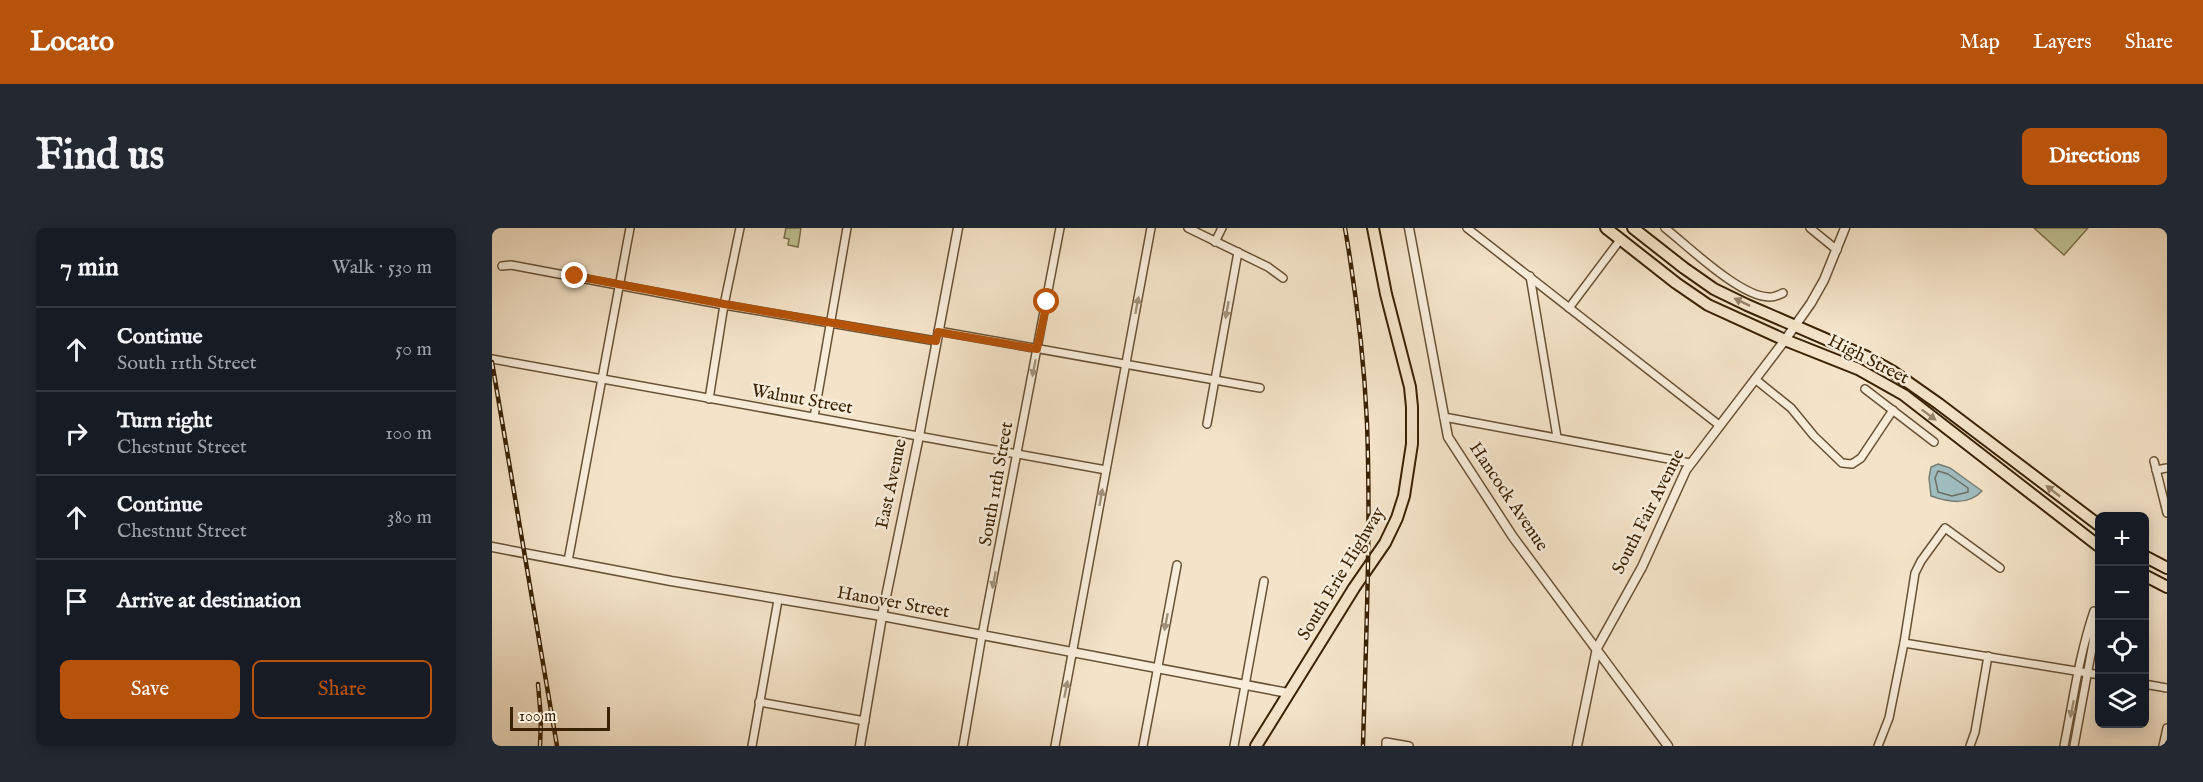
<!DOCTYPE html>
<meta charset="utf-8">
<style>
:root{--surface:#171b24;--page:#242831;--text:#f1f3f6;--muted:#9ea1a6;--line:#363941;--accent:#b45309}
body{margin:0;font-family:"IM FELL English",serif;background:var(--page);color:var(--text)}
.controls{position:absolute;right:18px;bottom:18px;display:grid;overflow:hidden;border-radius:9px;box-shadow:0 3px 15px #0003}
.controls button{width:54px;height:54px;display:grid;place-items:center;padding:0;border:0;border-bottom:2px solid var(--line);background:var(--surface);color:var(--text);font:30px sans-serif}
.scale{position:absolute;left:18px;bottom:15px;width:100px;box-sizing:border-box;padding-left:6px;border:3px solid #392204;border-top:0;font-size:16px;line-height:21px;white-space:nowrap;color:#392204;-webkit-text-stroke:4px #f8eddb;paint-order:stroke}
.stop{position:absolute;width:18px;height:18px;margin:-14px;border:4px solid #b45309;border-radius:50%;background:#fff}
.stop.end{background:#b45309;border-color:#fff;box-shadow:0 2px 6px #0008}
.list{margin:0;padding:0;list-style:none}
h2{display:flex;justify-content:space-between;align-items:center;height:78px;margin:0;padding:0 24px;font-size:26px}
h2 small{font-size:20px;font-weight:400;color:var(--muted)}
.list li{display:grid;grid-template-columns:39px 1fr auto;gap:18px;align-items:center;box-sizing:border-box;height:84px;padding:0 24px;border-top:2px solid var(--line)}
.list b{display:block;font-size:22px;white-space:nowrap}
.list p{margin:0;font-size:20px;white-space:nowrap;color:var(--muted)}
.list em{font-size:20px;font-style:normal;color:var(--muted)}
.actions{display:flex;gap:12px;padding:18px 24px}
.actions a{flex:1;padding:14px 0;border:2px solid var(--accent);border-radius:9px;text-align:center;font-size:21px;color:var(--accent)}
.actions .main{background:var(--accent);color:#fff}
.icon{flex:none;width:33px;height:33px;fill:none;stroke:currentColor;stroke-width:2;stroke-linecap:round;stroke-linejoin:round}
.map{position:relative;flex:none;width:1675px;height:518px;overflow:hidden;border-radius:9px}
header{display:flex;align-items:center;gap:36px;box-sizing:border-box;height:84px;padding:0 30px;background:var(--accent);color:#fff}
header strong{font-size:28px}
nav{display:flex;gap:33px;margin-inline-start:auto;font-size:21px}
.intro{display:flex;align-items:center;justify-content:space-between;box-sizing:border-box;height:144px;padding:0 36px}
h1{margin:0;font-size:42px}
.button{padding:15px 27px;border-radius:9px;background:var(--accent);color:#fff;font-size:21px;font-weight:700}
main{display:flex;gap:36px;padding:0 36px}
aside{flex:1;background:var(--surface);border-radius:9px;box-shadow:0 3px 15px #0003}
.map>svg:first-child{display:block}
</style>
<header>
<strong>Locato</strong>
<nav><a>Map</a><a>Layers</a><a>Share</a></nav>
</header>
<div class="intro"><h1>Find us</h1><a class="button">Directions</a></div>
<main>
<aside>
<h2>7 min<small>Walk · 530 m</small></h2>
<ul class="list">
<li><svg class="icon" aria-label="ahead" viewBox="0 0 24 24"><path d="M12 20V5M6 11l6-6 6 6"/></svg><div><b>Continue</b><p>South 11th Street</p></div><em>50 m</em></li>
<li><svg class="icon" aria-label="right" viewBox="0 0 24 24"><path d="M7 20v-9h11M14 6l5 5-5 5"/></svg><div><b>Turn right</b><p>Chestnut Street</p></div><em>100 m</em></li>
<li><svg class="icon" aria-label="ahead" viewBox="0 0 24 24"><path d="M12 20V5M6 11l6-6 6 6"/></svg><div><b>Continue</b><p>Chestnut Street</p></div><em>380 m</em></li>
<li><svg class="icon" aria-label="arrive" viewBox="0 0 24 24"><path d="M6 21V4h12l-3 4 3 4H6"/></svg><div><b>Arrive at destination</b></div></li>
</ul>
<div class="actions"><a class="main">Save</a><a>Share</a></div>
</aside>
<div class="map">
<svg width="1675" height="518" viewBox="0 0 1675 518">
<rect width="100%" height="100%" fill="#f4e3c8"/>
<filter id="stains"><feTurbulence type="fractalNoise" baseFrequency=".00333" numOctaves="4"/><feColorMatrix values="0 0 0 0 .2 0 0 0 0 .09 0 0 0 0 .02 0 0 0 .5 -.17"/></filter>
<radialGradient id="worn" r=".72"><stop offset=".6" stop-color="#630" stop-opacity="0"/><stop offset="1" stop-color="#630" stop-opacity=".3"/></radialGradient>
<!-- park -->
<g fill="#c0c293" stroke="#7c724c" stroke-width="1.5">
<path d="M 294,0 L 309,0 L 306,19 L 296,17 L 297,11 L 292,10 Z"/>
<path d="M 1542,0 L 1596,0 L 1572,27 Z"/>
</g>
<!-- water -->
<path fill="#9fbcbf" stroke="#767e74" stroke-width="1.5" d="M 1446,236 L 1458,240 L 1490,263 C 1476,278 1456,274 1439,268 L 1437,250 L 1439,239 Z"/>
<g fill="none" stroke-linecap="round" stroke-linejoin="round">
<!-- shore -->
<path stroke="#6c6f62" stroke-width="1.5" d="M 1446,243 L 1456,246 L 1476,260 L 1476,264 L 1460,268 L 1446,264 L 1443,250 Z"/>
<defs>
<g id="minor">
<path d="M 696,0 L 776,39 L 791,50"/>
<path d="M 975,0 L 1227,197"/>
<path d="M 1173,0 C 1196,18 1249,70 1278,69 C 1282,69 1287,67 1291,65"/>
<path d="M 1318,0 L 1345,22"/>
<path d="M 723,14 L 730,0"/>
<path d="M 10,38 L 19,37 L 232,77 L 444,113"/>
<path d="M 1038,48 L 1065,209"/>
<path d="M 1077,80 L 1128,12"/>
<path d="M 446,103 L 768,160"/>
<path d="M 0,131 L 614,242"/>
<path d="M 1263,151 L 1299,180 L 1322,208 L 1350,235 L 1360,236 L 1369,230 L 1401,182"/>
<path d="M 1373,161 L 1442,214"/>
<path d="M 217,171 L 232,77 L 248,0"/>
<path d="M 322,189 L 355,0"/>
<path d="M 952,189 L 1198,235"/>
<path d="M 715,196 L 746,24"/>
<path d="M 1662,233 L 1675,285"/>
<path d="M 1664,242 L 1675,240"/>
<path d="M 76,333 L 138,0"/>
<path d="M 1412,415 L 1608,447"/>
<path d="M 1652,456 L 1675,460"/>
<path d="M 267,474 L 373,493"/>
<path d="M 260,518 L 286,372"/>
<path d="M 471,518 L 490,407 L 568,0"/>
<path d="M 563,518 L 659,0"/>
<path d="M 651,518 L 685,337"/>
<path d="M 742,518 L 772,353"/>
<path d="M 894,518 L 894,514 L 917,518"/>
<path d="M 1386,518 L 1397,490 L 1412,415 L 1423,345 L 1429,333 L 1453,300 L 1508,340"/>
<path d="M 1478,518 L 1483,504 L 1496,428"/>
<path d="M 1572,518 C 1581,473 1587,427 1602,383"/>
<path d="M 1582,518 L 1601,415 L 1602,392"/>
<path d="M 1671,518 L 1675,500"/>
</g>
<g id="tertiary">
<path d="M 917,0 L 956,209 L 1021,309 L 1176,518"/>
<path d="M 0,319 L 179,353 L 390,388 L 796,465"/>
<path d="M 368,518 L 390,388 L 427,208 L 466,0"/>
<path d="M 1085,518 L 1105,420 L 1150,339 L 1194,242 L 1293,112 L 1319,75 L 1332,52 L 1353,0"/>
</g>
<path id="primary" d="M 764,518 L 862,360 L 893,315 L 905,290 L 912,268 L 920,216 L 920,179 L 918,159 L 894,66 L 881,0"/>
<g id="trunk">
<path d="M 1114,0 L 1184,55 L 1216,77 L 1293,112 L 1366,141 L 1412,167 L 1608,319"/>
<path d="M 1141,0 L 1192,40 L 1222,61 L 1255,77 L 1375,129 L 1400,143 L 1447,176 L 1608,298"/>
<path d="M 1652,328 L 1675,340"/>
<path d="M 1652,347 L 1675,359"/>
</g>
</defs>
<!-- minor casing -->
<use href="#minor" stroke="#685235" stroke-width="10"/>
<!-- tertiary casing -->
<use href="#tertiary" stroke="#685235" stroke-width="11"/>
<!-- primary casing -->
<use href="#primary" stroke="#392204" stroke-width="14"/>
<!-- trunk casing -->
<use href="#trunk" stroke="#392204" stroke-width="14"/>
<!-- minor -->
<use href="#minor" stroke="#f8eddb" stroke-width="7"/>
<!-- tertiary -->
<use href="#tertiary" stroke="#f8eddb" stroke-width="8"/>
<!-- primary -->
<use href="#primary" stroke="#f4e3c8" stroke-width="10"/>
<!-- trunk -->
<use href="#trunk" stroke="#f4e3c8" stroke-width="10"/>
<defs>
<g id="rail">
<path d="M 853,0 C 864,64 872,129 875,195 C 879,302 874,410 871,518"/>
<path d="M 0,134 L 65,518"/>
<path d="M 46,456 L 49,491 L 48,518"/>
</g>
</defs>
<!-- rail casing -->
<use href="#rail" stroke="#392204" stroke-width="4.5"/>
<!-- rail -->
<use href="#rail" stroke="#f8eddb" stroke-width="2" stroke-dasharray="7" stroke-linecap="butt"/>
</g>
<!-- one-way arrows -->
<defs><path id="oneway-solid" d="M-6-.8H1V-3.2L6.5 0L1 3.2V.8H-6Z" transform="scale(1.5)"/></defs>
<g fill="#968266">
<use href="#oneway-solid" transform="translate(1250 74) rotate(-154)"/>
<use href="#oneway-solid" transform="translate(1437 187) rotate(37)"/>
<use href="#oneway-solid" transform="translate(1561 263) rotate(-142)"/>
</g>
<g fill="#a2927a">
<use href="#oneway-solid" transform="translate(645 77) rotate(-80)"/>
<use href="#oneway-solid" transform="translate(735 82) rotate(100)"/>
<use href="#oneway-solid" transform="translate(542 140) rotate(101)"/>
<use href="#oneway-solid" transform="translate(609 269) rotate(-80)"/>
<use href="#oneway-solid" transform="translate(502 352) rotate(101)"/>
<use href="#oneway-solid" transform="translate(674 394) rotate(101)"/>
<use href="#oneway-solid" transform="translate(574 461) rotate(-79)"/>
<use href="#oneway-solid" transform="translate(1580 481) rotate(102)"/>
</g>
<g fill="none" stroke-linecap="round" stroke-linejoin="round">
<!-- route -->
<path stroke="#b45309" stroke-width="8" d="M 83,48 L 232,76 L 444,113 L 446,104 L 545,121 L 555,74"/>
</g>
<g text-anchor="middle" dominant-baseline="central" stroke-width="5" stroke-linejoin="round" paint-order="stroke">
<!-- street labels -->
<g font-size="18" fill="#392204" stroke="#f8eddb">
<text transform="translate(1376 132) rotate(27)">High Street</text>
<text transform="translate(310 172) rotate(10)">Walnut Street</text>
<text transform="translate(400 256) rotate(-78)">East Avenue</text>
<text transform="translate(505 256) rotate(-80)">South 11th Street</text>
<text transform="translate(1016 269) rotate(56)">Hancock Avenue</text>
<text transform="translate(1157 284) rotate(-63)">South Fair Avenue</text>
<text transform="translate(850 346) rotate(-59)">South Erie Highway</text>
<text transform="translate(401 375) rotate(10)">Hanover Street</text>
</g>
</g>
<rect width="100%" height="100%" filter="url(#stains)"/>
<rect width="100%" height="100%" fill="url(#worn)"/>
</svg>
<div class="controls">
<button>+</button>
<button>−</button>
<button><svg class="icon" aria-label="locate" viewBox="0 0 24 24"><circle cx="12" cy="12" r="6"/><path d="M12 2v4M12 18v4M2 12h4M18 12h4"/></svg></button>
<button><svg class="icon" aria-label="layers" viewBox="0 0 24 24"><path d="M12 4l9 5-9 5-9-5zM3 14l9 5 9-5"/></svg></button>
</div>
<div class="scale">100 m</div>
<div class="stop" style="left:555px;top:74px"></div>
<div class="stop end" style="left:83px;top:48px"></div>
</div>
</main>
